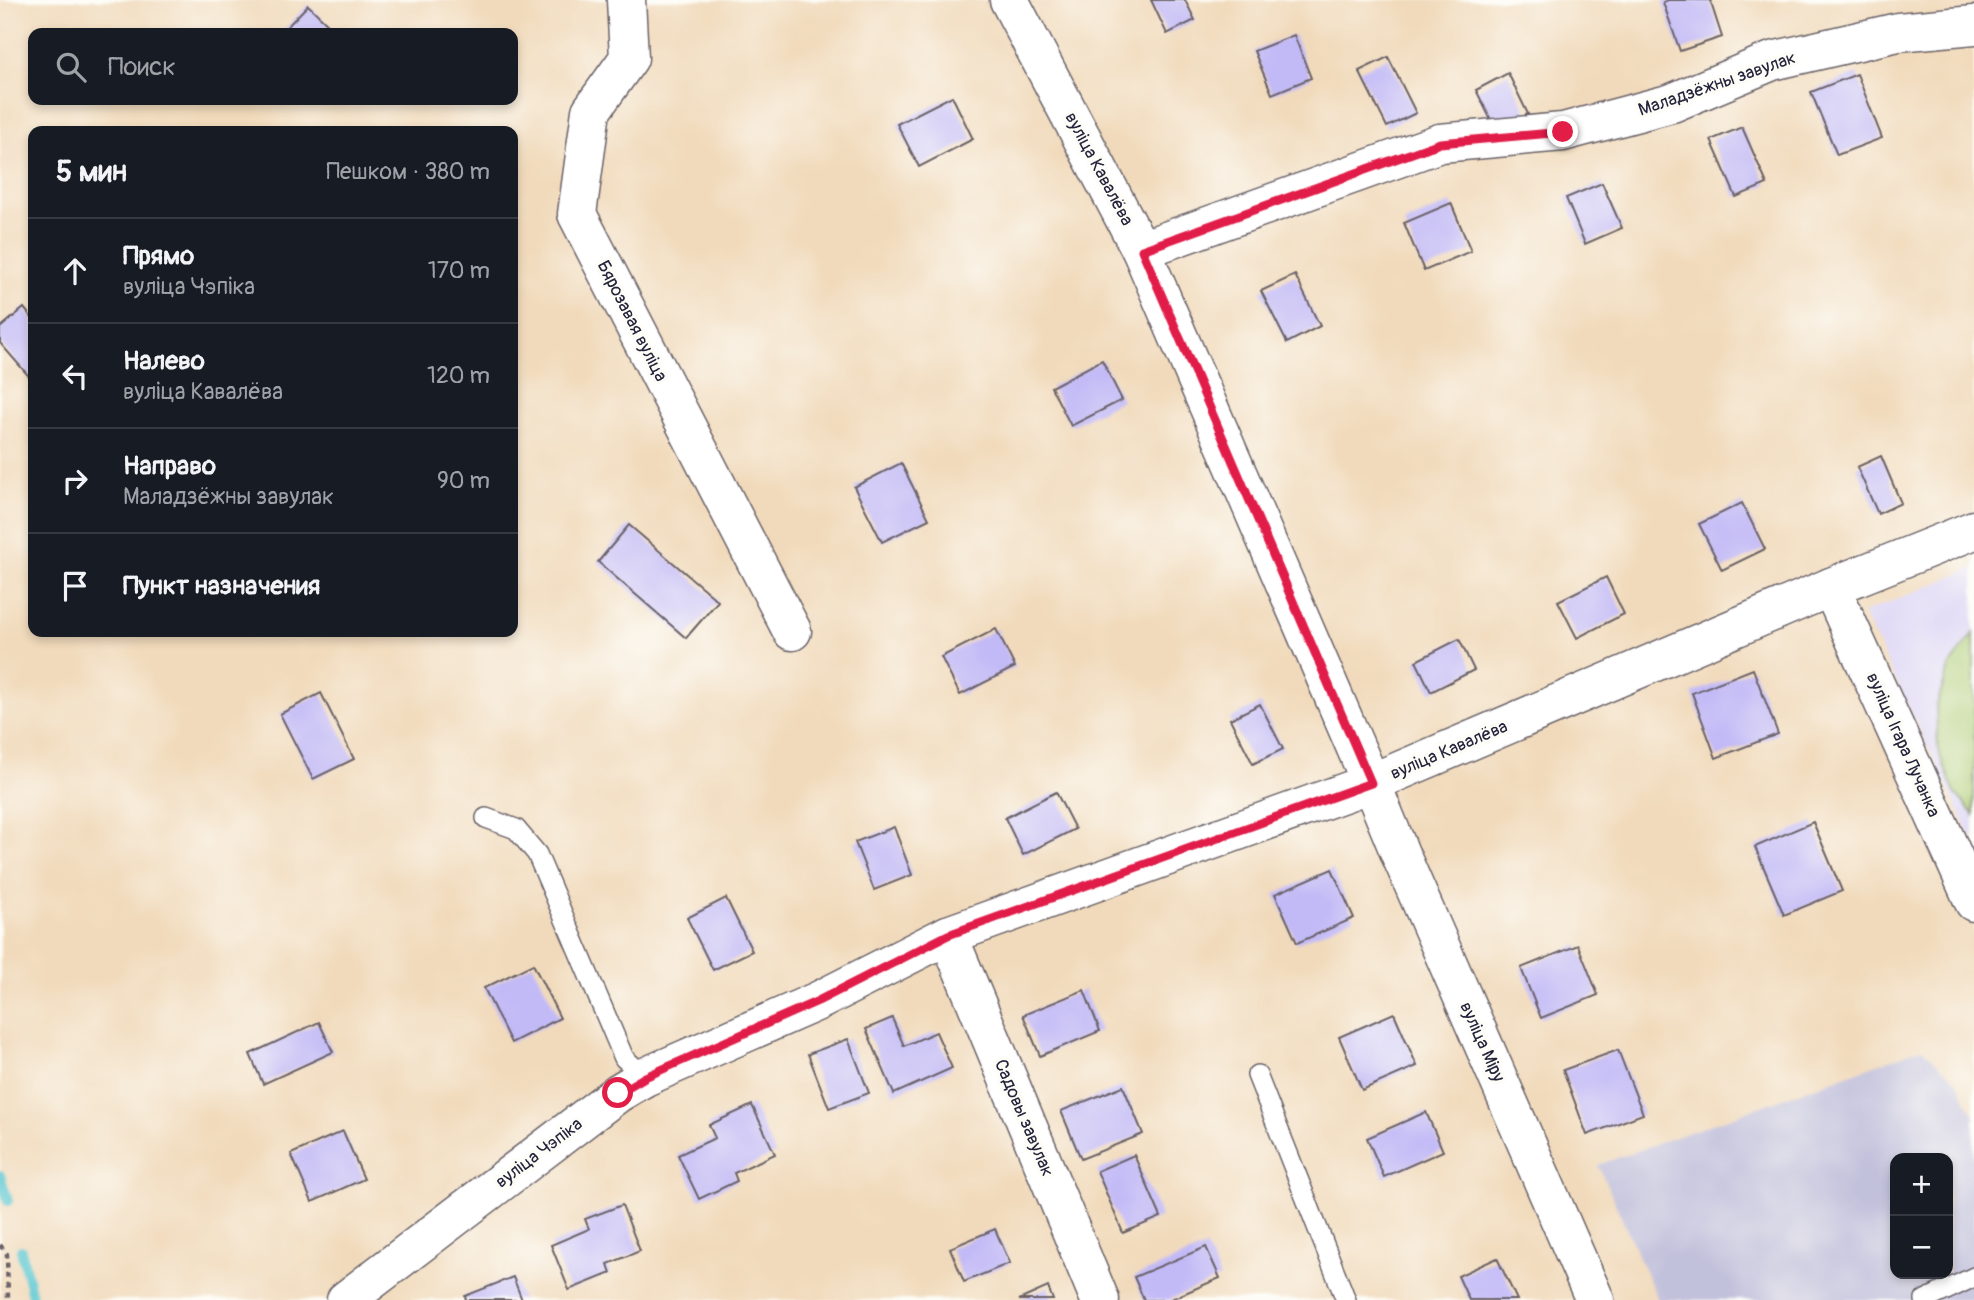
<!DOCTYPE html>
<html lang="ru">
<meta charset="utf-8">
<style>
:root{--surface:#171b24;--page:#20242c;--text:#f1f3f6;--muted:#9ea1a6;--line:#363941}
body{margin:0;font-family:Pangolin,sans-serif;background:var(--page);color:var(--text)}
.controls{position:absolute;right:21px;bottom:21px;display:grid;overflow:hidden;border-radius:14px;box-shadow:0 4px 10px #0003}
.controls button{width:63px;height:63px;display:grid;place-items:center;padding:0;border:0;border-bottom:2px solid var(--line);background:var(--surface);color:var(--text);font:35px sans-serif}
.stop{position:absolute;width:21px;height:21px;margin:-16px;border:5px solid #e11d48;border-radius:50%;background:#fff}
.stop.end{background:#e11d48;border-color:#fff;box-shadow:0 2px 7px #0008}
.list{margin:0;padding:0;list-style:none}
h2{display:flex;justify-content:space-between;align-items:center;height:91px;margin:0;padding:0 28px;font-size:30px}
h2 small{font-size:23px;font-weight:400;color:var(--muted)}
.list li{display:grid;grid-template-columns:46px 1fr auto;gap:21px;align-items:center;box-sizing:border-box;height:105px;padding:0 28px;border-top:2px solid var(--line)}
.list b{display:block;font-size:26px;white-space:nowrap}
.list p{margin:0;font-size:23px;white-space:nowrap;color:var(--muted)}
.list em{font-size:23px;font-style:normal;color:var(--muted)}
.icon{flex:none;width:38px;height:38px;fill:none;stroke:currentColor;stroke-width:2;stroke-linecap:round;stroke-linejoin:round}
.map{position:relative;flex:none;width:1974px;height:1300px;overflow:hidden}
.search{position:absolute;background:var(--surface);box-shadow:0 4px 10px #0003;left:28px;top:28px;width:490px;height:77px;display:flex;align-items:center;gap:18px;box-sizing:border-box;padding:0 24px;border-radius:14px;color:var(--muted);font-size:26px}
.panel{position:absolute;background:var(--surface);box-shadow:0 4px 10px #0003;left:28px;top:126px;width:490px;height:511px;border-radius:14px}
.map>svg:first-child{display:block}
</style>
<div class="map">
<svg width="1974" height="1300" viewBox="0 0 1974 1300">
<rect width="100%" height="100%" fill="#fdfcf7"/>
<filter id="ink" filterUnits="userSpaceOnUse"><feTurbulence type="fractalNoise" baseFrequency=".0143" numOctaves="2"/><feDisplacementMap in="SourceGraphic" scale="14" xChannelSelector="R" yChannelSelector="G"/><feConvolveMatrix kernelMatrix="1 2 1 2 8 2 1 2 1" color-interpolation-filters="sRGB"/></filter>
<filter id="wash" filterUnits="userSpaceOnUse"><feTurbulence type="fractalNoise" baseFrequency=".00686" numOctaves="4" result="noise"/><feDisplacementMap in="SourceGraphic" scale="28" xChannelSelector="R" yChannelSelector="G"/><feGaussianBlur stdDeviation="1.57" result="paint"/><feColorMatrix in="noise" values="0 0 0 0 0 0 0 0 0 0 0 0 0 0 0 0 0 1.4 0 .05"/><feComposite in="paint" operator="in"/></filter>
<g filter="url(#wash)">
<rect width="100%" height="100%" fill="#f1dabb"/>
<!-- built -->
<path fill="#dcd5f6" d="M 1974,568 L 1974,842 L 1863,613 Z"/>
<!-- industrial -->
<path fill="#c2c1dc" fill-rule="evenodd" d="M 1922,1048 L 1956,1081 L 1974,1116 L 1974,1300 L 1658,1300 L 1598,1165 ZM 1895,1158 L 1948,1158 L 1948,1274 L 1895,1274 Z"/>
<!-- green -->
<path fill="#abca71" stroke="#667656" stroke-width="2" d="M 1974,633 L 1974,815 L 1955,793 L 1938,751 L 1936,707 L 1950,665 Z"/>
<g fill="none" stroke-linecap="round" stroke-linejoin="round">
<!-- stream -->
<g stroke="#5ac7d0" stroke-width="10">
<path d="M 0,1175 L 8,1201"/>
<path d="M 21,1250 L 33,1300"/>
</g>
</g>
<g id="blocks">
<!-- building -->
<g fill="#c2baf6">
<path d="M 1151,0 L 1185,0 L 1195,20 L 1167,34 Z"/>
<path d="M 1668,0 L 1710,0 L 1722,37 L 1680,51 L 1663,2 Z"/>
<path d="M 308,5 L 337,33 L 281,33 Z"/>
<path d="M 1294,35 L 1311,78 L 1272,94 L 1254,51 Z"/>
<path d="M 1388,57 L 1416,113 L 1387,127 L 1359,71 Z"/>
<path d="M 1508,73 L 1528,114 L 1496,130 L 1476,90 Z"/>
<path d="M 1857,74 L 1882,138 L 1837,155 L 1811,92 Z"/>
<path d="M 952,96 L 973,139 L 919,167 L 897,124 Z"/>
<path d="M 1742,127 L 1767,184 L 1736,197 L 1711,140 Z"/>
<path d="M 1602,183 L 1622,228 L 1585,244 L 1566,198 Z"/>
<path d="M 1451,203 L 1471,251 L 1424,271 L 1404,223 Z"/>
<path d="M 1295,275 L 1320,326 L 1287,343 L 1261,291 Z"/>
<path d="M 24,308 L 33,319 L 33,381 L 0,343 L 0,328 Z"/>
<path d="M 1102,360 L 1122,400 L 1071,426 L 1051,387 Z"/>
<path d="M 1881,456 L 1901,503 L 1878,514 L 1857,467 Z"/>
<path d="M 901,463 L 929,519 L 882,542 L 854,487 Z"/>
<path d="M 1742,503 L 1765,549 L 1722,570 L 1699,524 Z"/>
<path d="M 629,525 L 718,601 L 686,638 L 598,562 Z"/>
<path d="M 1606,577 L 1624,614 L 1577,638 L 1558,601 Z"/>
<path d="M 996,629 L 1015,667 L 960,695 L 941,657 Z"/>
<path d="M 1459,639 L 1474,670 L 1431,692 L 1416,661 Z"/>
<path d="M 1753,669 L 1778,734 L 1716,758 L 1692,693 Z"/>
<path d="M 321,693 L 354,759 L 313,779 L 280,714 Z"/>
<path d="M 1260,704 L 1283,749 L 1253,764 L 1230,719 Z"/>
<path d="M 1056,792 L 1075,829 L 1023,855 L 1005,818 Z"/>
<path d="M 1813,822 L 1842,891 L 1784,915 L 1755,847 Z"/>
<path d="M 894,827 L 912,875 L 874,890 L 855,842 Z"/>
<path d="M 1332,869 L 1354,918 L 1297,943 L 1275,894 Z"/>
<path d="M 726,898 L 752,951 L 713,970 L 687,918 Z"/>
<path d="M 1578,945 L 1598,995 L 1541,1018 L 1521,968 Z"/>
<path d="M 533,964 L 560,1018 L 511,1043 L 484,988 Z"/>
<path d="M 1084,990 L 1100,1031 L 1040,1056 L 1023,1015 Z"/>
<path d="M 1394,1013 L 1417,1066 L 1362,1090 L 1339,1037 Z"/>
<path d="M 892,1018 L 904,1046 L 936,1032 L 952,1068 L 894,1094 L 866,1029 Z"/>
<path d="M 319,1022 L 333,1052 L 263,1084 L 250,1054 Z"/>
<path d="M 848,1039 L 869,1093 L 829,1108 L 808,1054 Z"/>
<path d="M 1618,1050 L 1643,1114 L 1587,1135 L 1563,1070 Z"/>
<path d="M 1123,1086 L 1143,1134 L 1081,1159 L 1061,1111 Z"/>
<path d="M 752,1105 L 775,1154 L 734,1173 L 737,1181 L 699,1199 L 678,1155 L 715,1138 L 709,1125 Z"/>
<path d="M 1426,1112 L 1443,1151 L 1384,1177 L 1367,1138 Z"/>
<path d="M 343,1131 L 364,1179 L 312,1202 L 291,1154 Z"/>
<path d="M 1134,1155 L 1161,1217 L 1123,1233 L 1097,1171 Z"/>
<path d="M 622,1205 L 640,1251 L 608,1264 L 611,1273 L 569,1290 L 551,1245 L 589,1229 L 585,1219 Z"/>
<path d="M 995,1229 L 1010,1263 L 964,1282 L 950,1248 Z"/>
<path d="M 1206,1247 L 1220,1278 L 1169,1300 L 1144,1300 L 1134,1277 Z"/>
<path d="M 1497,1258 L 1517,1300 L 1469,1300 L 1458,1276 Z"/>
<path d="M 513,1277 L 522,1300 L 466,1300 L 465,1296 Z"/>
<path d="M 1048,1287 L 1053,1300 L 1019,1300 Z"/>
</g>
</g>
</g>
<g filter="url(#ink)">
<use href="#blocks" fill-opacity="0" stroke="#6a6268" stroke-width="2"/>
<g fill="none" stroke-linecap="round" stroke-linejoin="round">
<defs>
<g id="service">
<path d="M 486,818 L 516,829 L 537,854 L 624,1058 L 645,1077"/>
<path d="M 1257,1075 L 1346,1300"/>
<path d="M 1925,1300 L 1974,1277"/>
</g>
<g id="minor">
<path d="M 626,0 L 629,58 L 591,111 L 577,214 L 792,631"/>
<path d="M 1009,0 L 1141,250 L 1371,783 L 1831,587 L 1974,530"/>
<path d="M 1141,250 L 1440,143 L 1563,132 L 1672,103 L 1772,61 L 1898,32 L 1974,25"/>
<path d="M 1831,587 L 1974,902"/>
<path d="M 948,935 L 1100,1300"/>
<path d="M 346,1300 L 618,1093 L 645,1077 L 818,1001 L 948,935 L 1371,783 L 1401,856 L 1595,1300"/>
</g>
</defs>
<!-- service casing -->
<use href="#service" stroke="#6a6268" stroke-width="22"/>
<!-- minor casing -->
<use href="#minor" stroke="#6a6268" stroke-width="41"/>
<!-- path -->
<path stroke="#6a6268" stroke-width="4.5" stroke-dasharray="5 5" stroke-linecap="butt" d="M 0,1245 L 7,1254 L 8,1300"/>
<!-- service -->
<use href="#service" stroke="#fff" stroke-width="19"/>
<!-- minor -->
<use href="#minor" stroke="#fff" stroke-width="38"/>
</g>
</g>
<g fill="none" stroke-linecap="round" stroke-linejoin="round" filter="url(#ink)">
<!-- route -->
<path stroke="#e11d48" stroke-width="9" d="M 618,1093 L 645,1077 L 818,1001 L 948,935 L 1371,783 L 1142,250 L 1440,143 L 1563,132"/>
</g>
<g text-anchor="middle" dominant-baseline="central" stroke-width="7" stroke-linejoin="round" paint-order="stroke">
<!-- street labels -->
<g font-size="18" fill="#22223b" stroke="#fdfcf7">
<text transform="translate(1717 84) rotate(-19)">Маладзёжны завулак</text>
<text transform="translate(1099 169) rotate(62)">вуліца Кавалёва</text>
<text transform="translate(632 321) rotate(63)">Бярозавая вуліца</text>
<text transform="translate(1903 745) rotate(66)">вуліца Ігара Лучанка</text>
<text transform="translate(1449 750) rotate(-23)">вуліца Кавалёва</text>
<text transform="translate(1482 1042) rotate(66)">вуліца Міру</text>
<text transform="translate(1024 1118) rotate(67)">Садовы завулак</text>
<text transform="translate(539 1153) rotate(-37)">вуліца Чэпіка</text>
</g>
</g>
</svg>
<div class="controls">
<button>+</button>
<button>−</button>
</div>
<div class="stop" style="left:618px;top:1093px"></div>
<div class="stop end" style="left:1563px;top:132px"></div>
<div class="search"><svg class="icon" aria-label="search" viewBox="0 0 24 24"><circle cx="10" cy="10" r="6"/><path d="M15 15l6 6"/></svg>Поиск</div>
<section class="panel">
<h2>5 мин<small>Пешком · 380 m</small></h2>
<ul class="list">
<li><svg class="icon" aria-label="ahead" viewBox="0 0 24 24"><path d="M12 20V5M6 11l6-6 6 6"/></svg><div><b>Прямо</b><p>вуліца Чэпіка</p></div><em>170 m</em></li>
<li><svg class="icon" aria-label="left" viewBox="0 0 24 24"><path d="M17 20v-9H6M10 6l-5 5 5 5"/></svg><div><b>Налево</b><p>вуліца Кавалёва</p></div><em>120 m</em></li>
<li><svg class="icon" aria-label="right" viewBox="0 0 24 24"><path d="M7 20v-9h11M14 6l5 5-5 5"/></svg><div><b>Направо</b><p>Маладзёжны завулак</p></div><em>90 m</em></li>
<li><svg class="icon" aria-label="arrive" viewBox="0 0 24 24"><path d="M6 21V4h12l-3 4 3 4H6"/></svg><div><b>Пункт назначения</b></div></li>
</ul>
</section>
</div>
